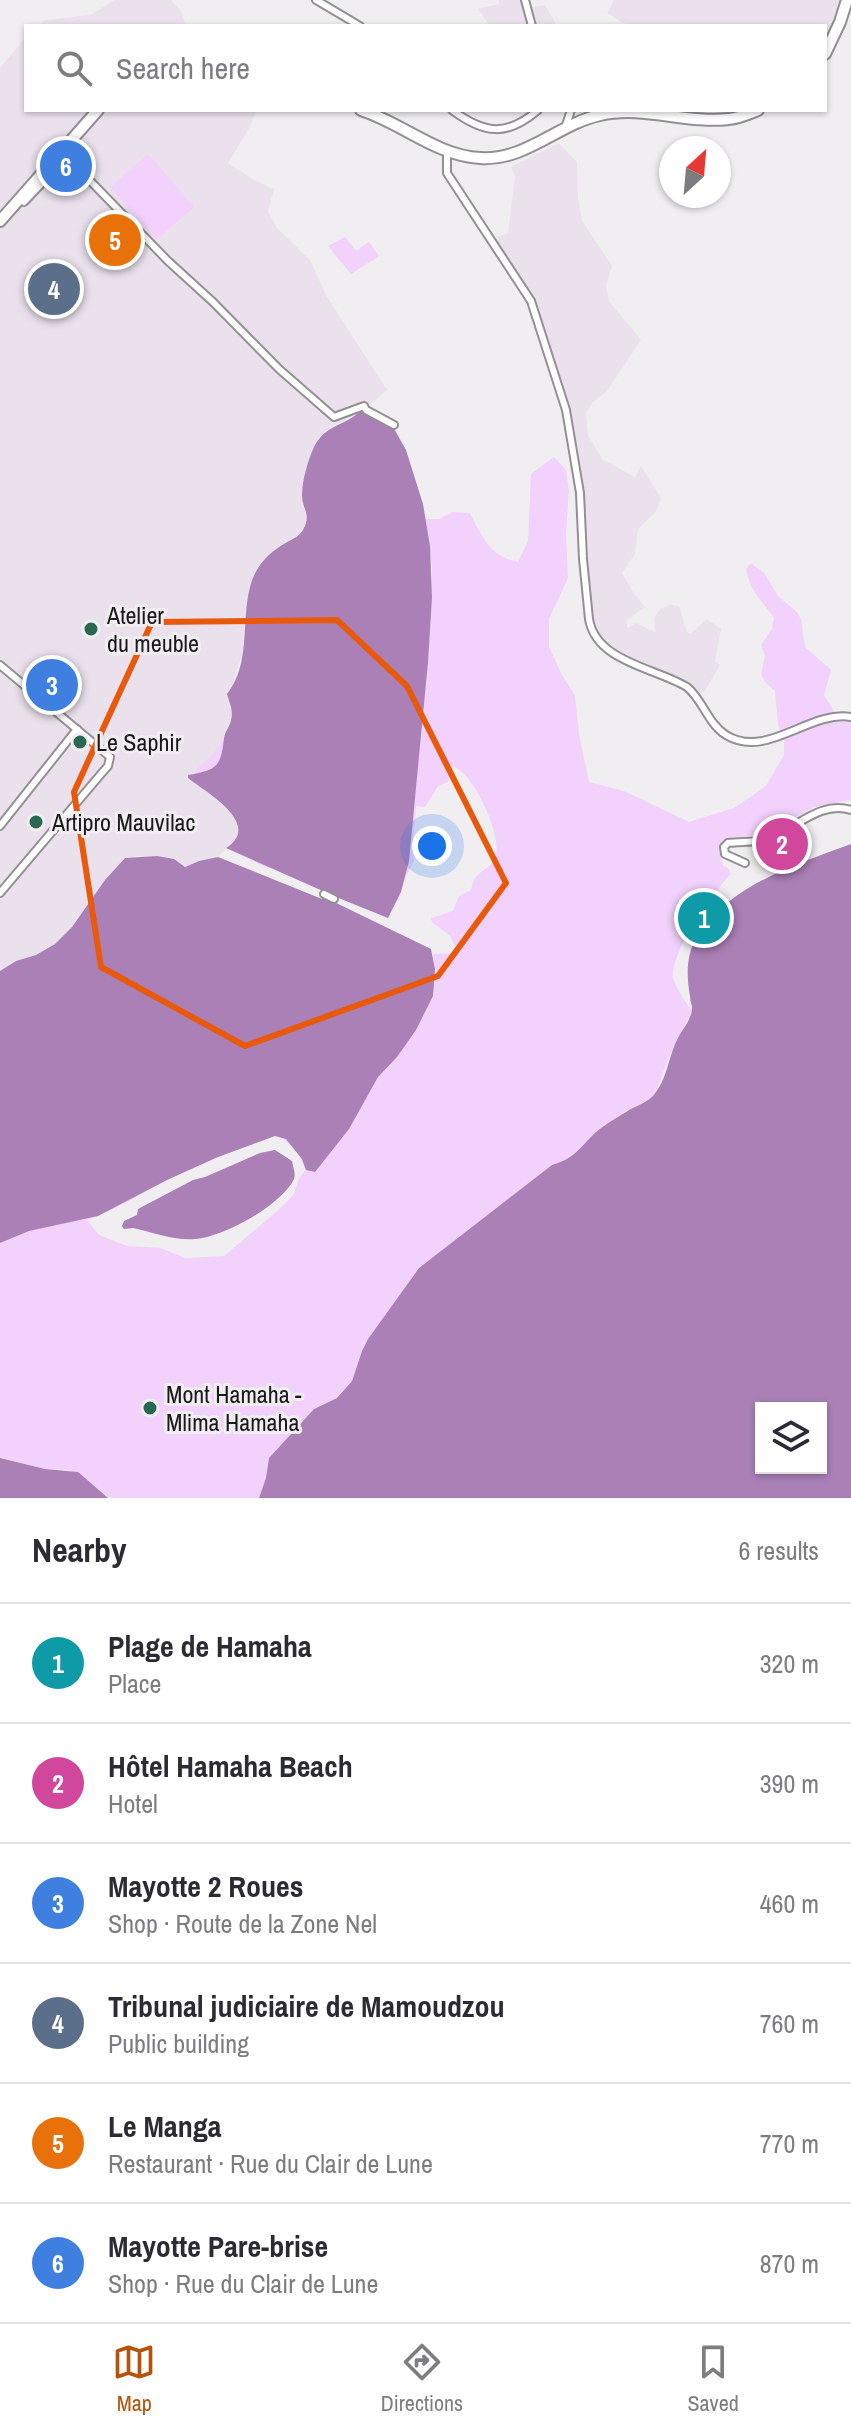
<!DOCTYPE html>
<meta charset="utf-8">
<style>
:root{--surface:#fff;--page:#f7f7f7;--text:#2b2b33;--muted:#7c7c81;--line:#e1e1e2;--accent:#b45309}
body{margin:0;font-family:"Archivo Narrow",sans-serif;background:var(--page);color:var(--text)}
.controls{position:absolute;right:24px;bottom:24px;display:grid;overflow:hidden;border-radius:0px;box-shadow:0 2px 6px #0004}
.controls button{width:72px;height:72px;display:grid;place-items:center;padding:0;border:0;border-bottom:2px solid var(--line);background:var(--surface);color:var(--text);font:40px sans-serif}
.compass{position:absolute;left:659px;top:136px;width:72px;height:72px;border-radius:50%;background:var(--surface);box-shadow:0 2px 6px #0004;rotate:26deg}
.you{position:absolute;left:432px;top:846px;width:28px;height:28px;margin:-20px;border:6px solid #fff;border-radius:50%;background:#1a73e8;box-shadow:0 0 0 12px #1a73e833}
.badge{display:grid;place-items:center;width:52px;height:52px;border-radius:50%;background:var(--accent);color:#fff;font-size:26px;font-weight:700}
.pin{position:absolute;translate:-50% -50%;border:4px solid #fff;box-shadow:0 2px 8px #0006}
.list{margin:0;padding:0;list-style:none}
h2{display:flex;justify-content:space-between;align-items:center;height:104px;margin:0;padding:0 32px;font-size:34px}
h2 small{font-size:26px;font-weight:400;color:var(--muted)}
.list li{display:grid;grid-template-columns:52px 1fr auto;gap:24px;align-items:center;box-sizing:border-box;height:120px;padding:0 32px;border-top:2px solid var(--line)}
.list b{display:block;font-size:30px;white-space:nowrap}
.list p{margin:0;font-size:26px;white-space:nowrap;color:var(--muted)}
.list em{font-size:26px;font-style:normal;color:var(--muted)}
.icon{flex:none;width:44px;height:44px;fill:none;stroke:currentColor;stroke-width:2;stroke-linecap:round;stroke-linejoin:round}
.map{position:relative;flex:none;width:851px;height:1498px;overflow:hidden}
.search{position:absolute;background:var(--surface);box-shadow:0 2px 6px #0004;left:24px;right:24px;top:24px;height:88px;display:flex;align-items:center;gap:20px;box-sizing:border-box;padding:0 28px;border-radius:0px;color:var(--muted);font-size:30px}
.sheet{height:824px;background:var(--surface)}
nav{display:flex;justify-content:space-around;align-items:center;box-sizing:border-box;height:112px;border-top:2px solid var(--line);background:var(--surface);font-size:22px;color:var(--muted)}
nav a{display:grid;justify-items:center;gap:4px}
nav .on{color:var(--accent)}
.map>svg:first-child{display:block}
</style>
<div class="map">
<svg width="851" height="1498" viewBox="0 0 851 1498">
<rect width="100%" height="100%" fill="#f1eef2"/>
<!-- built -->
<g fill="#eae1ec">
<path d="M 114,0 L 171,0 L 181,11 L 186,26 L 35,26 L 46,20 L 91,15 Z"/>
<path d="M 499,0 L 522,0 L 534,7 L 545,5 L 557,26 L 490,26 L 478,9 L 499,4 Z"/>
<path d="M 614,0 L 843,0 L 834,23 L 835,27 L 629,26 L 607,13 Z"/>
<path d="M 26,37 L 26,110 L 256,110 L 250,127 L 228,163 L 254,180 L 274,189 L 268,211 L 277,228 L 310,260 L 326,295 L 387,390 L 357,415 L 330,427 L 318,440 L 310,458 L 302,495 L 307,514 L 305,526 L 295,539 L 287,542 L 263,560 L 255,572 L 250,587 L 242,655 L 228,698 L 232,711 L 232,718 L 224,734 L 224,741 L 205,772 L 188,775 L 234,815 L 239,831 L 235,842 L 226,848 L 218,857 L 193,863 L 188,866 L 180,865 L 164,857 L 136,856 L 116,867 L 72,927 L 55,944 L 36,955 L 16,961 L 0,971 L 0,68 Z"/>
<path d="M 559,143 L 577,162 L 578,199 L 582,221 L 612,266 L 606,285 L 609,301 L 641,340 L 607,391 L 592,403 L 586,414 L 588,435 L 602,459 L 635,477 L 641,466 L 661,498 L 655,513 L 638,529 L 635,554 L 622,573 L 635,595 L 645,607 L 626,621 L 628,628 L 636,623 L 655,632 L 654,618 L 660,609 L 670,605 L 679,606 L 687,632 L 690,634 L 707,619 L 721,629 L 715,662 L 720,665 L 704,692 L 695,693 L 612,652 L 591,627 L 580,493 L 566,410 L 531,301 L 492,239 L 508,233 L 515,177 L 511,167 Z"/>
</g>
<!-- green -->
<g fill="#f2d1fc" fill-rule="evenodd">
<path d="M 148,154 L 194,207 L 156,240 L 110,187 Z"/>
<path d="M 345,237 L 356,251 L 369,242 L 379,256 L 351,274 L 328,246 Z"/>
<path d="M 361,410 L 432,597 L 432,569 L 426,519 L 439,519 L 452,512 L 470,513 C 482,537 490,557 518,562 L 528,541 L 531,474 L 554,457 L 566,470 L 569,491 L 566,534 L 568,578 L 549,619 L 549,647 L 562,675 L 575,696 L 579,734 L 589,782 L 624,791 L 689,822 L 734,808 L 766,786 L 784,755 L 784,741 L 778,725 L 775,691 L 765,682 L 761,674 L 765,656 L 761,645 L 772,629 L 774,618 C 761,599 751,593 746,569 L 751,563 L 764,573 L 778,596 L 796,611 L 801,619 L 805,647 L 831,670 L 824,695 L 839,719 L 851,721 L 851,800 L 814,807 L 783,825 L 758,835 L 726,839 L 720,844 L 720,855 L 723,866 L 728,868 L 731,874 C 722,882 718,890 712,899 C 709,905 703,909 699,913 C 691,924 670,965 673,978 C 676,987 685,1003 692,1010 L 669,1056 L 656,1092 L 650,1099 L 626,1111 L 596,1132 L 574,1156 L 552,1165 L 419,1268 L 368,1339 L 362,1351 L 352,1380 L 337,1398 L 314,1409 L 269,1458 L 266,1478 L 259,1498 L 108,1498 L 70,1470 L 45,1469 L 0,1458 L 0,1189 L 416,1030 C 430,1001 438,986 433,954 L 457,953 L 451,937 L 432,922 L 431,918 L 453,911 L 459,896 L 471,890 C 472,886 473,881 475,878 C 482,869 494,867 496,855 C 501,833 474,774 453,766 L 448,782 L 438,786 L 425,807 L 416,806 L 413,845 L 414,861 L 387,914 L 289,873 L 263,866 L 226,848 C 236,841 239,837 238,825 L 245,822 L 194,776 L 197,769 L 212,755 L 238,722 L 236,695 L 227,694 C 251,664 241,621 250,587 C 255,566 270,551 289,541 C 295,538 299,536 303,530 C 312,514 302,509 302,495 C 302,481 308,460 314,447 C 326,423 347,426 361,410 ZM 275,1136 C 290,1139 300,1156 306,1170 L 299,1178 L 294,1194 L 282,1207 L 224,1256 L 185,1258 L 161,1248 L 127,1246 L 99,1235 L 87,1220 C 115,1210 139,1195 165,1181 C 199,1163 238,1145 275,1136 Z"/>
</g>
<!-- water -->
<g fill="#aa80b6" fill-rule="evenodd">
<path d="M 361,410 L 392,425 L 406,450 L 423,504 L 430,546 L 432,597 L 428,662 L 409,861 L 401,892 L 388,918 L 336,897 L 330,900 L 431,949 L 435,969 L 433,996 L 416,1030 L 397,1057 L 378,1077 L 349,1129 L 315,1172 L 306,1170 L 302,1159 L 286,1139 L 275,1136 L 218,1157 L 167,1180 L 98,1216 L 29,1231 L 0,1243 L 0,971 L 16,961 L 36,955 L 55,944 L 72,927 L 105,880 L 125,858 L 157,856 L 174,859 L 185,867 L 199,861 L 218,857 L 322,899 L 325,898 L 325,892 L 226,848 C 263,824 207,793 188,778 L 188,775 C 217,770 221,767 224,738 C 225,731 230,726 231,720 C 234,711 229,702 227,694 C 251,664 241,621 250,587 C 255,566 270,551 289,541 C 295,538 299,536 303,530 C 312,514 302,509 302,495 C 302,481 308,460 314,447 C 326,423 347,426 361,410 Z"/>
<path d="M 851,844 L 851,1498 L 259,1498 L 266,1478 L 269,1458 L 314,1409 L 337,1398 L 352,1381 L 362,1351 L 368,1339 L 419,1268 L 552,1165 C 577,1157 578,1149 595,1133 C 604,1125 616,1118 626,1112 C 636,1105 649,1103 656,1092 C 668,1076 669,1053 679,1036 C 684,1027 692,1018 692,1008 C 692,1004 690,1001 690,996 C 686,974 686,951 700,932 C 734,883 798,864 851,844 ZM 761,1408 L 821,1408 L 821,1468 L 761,1468 Z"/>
<path d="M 275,1150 L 292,1161 C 293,1167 296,1174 294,1179 C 282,1205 223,1237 195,1239 C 175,1241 152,1232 133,1228 L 124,1229 L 122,1226 L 124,1221 L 137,1215 L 138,1209 L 193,1180 L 205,1177 L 260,1153 Z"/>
<path d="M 0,1458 L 45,1469 L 78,1472 L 108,1498 L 0,1498 Z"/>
</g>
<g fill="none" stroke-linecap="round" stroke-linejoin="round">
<defs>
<g id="street">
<path d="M 316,0 L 360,26"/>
<path d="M 525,0 L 532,26"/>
<path d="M 452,110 C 484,134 507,137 538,110"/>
<path d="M 566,125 L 571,110"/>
<path d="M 447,151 L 447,173 L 531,301 L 566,410 L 580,493 L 583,559 L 589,619 C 596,662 656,668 687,687 C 703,700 708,724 726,735 C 767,760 809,710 851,717"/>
<path d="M 20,198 L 24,202 L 65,159 L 69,159 L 168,261 L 213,302 L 279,369 L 334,417 L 364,406 L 366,410 L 394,425"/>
<path d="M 0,665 L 110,757 L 108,766 L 101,774 L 0,893"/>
<path d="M 0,826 L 77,729"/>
<path d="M 745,863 L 725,854 L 724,847 L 728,843 C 741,841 754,843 767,839 C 795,830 819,800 851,810"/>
<path d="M 324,894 L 334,899"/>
</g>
<g id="primary">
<path d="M 825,54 L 840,22 L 847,0"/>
<path d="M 361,110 C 402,123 437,156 480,158 C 526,161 558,124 600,115 C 643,105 686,124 729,119 C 740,118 748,114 758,110"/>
<path d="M 0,221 L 98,110"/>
</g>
</defs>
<!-- street casing -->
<use href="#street" stroke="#939094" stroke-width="10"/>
<!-- primary casing -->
<use href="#primary" stroke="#939094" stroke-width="14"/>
<!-- street -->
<use href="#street" stroke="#fff" stroke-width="6"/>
<!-- primary -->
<use href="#primary" stroke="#fff" stroke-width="10"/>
</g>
<!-- marked area -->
<path fill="none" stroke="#e8590c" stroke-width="6" stroke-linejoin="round" d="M 337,620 L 407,686 L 506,883 L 438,976 L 245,1046 L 101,967 L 74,792 L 152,622 Z"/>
<!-- markers -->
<g fill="#2a6854" stroke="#f1eef2" stroke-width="3">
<circle cx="91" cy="629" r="8"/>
<circle cx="80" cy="742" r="8"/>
<circle cx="36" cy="822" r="8"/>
<circle cx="150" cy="1408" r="8"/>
</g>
<g text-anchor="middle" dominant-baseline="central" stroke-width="6" stroke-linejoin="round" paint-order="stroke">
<!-- poi labels -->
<g font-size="24" fill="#1a191a" stroke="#f1eef2" text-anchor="start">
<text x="107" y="615">Atelier<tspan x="107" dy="28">du meuble</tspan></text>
<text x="96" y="742">Le Saphir</text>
<text x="52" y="822">Artipro Mauvilac</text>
<text x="166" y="1394">Mont Hamaha -<tspan x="166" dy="28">Mlima Hamaha</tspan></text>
</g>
</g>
</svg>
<div class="controls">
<button><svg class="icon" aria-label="layers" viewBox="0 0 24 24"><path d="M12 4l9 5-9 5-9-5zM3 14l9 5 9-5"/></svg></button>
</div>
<svg class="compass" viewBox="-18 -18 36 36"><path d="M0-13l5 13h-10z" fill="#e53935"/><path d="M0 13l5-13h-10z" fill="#7c7c81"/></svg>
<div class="you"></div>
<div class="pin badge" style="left:704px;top:918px;background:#0f9aa8">1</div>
<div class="pin badge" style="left:782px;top:844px;background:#d1479c">2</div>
<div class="pin badge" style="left:52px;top:685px;background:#3f7fe0">3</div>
<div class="pin badge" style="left:54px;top:289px;background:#5c6f8a">4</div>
<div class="pin badge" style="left:115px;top:240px;background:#e8710a">5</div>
<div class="pin badge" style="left:66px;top:166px;background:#3f7fe0">6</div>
<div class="search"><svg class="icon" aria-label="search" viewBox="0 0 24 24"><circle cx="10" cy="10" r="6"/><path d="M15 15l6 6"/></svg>Search here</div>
</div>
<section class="sheet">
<h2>Nearby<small>6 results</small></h2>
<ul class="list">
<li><span class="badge" style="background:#0f9aa8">1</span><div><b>Plage de Hamaha</b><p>Place</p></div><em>320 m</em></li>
<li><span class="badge" style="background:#d1479c">2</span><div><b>Hôtel Hamaha Beach</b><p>Hotel</p></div><em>390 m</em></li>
<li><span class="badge" style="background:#3f7fe0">3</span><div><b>Mayotte 2 Roues</b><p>Shop · Route de la Zone Nel</p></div><em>460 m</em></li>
<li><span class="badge" style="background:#5c6f8a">4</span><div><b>Tribunal judiciaire de Mamoudzou</b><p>Public building</p></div><em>760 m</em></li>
<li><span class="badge" style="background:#e8710a">5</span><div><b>Le Manga</b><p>Restaurant · Rue du Clair de Lune</p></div><em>770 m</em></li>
<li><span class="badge" style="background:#3f7fe0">6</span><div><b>Mayotte Pare-brise</b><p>Shop · Rue du Clair de Lune</p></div><em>870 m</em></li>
</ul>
</section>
<nav>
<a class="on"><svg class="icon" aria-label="map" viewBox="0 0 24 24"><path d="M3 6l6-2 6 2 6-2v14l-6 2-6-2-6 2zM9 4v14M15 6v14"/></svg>Map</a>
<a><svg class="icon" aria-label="directions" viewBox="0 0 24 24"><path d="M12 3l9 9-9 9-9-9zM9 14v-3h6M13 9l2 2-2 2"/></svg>Directions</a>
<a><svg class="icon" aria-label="saved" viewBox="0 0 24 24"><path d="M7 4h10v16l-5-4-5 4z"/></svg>Saved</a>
</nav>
